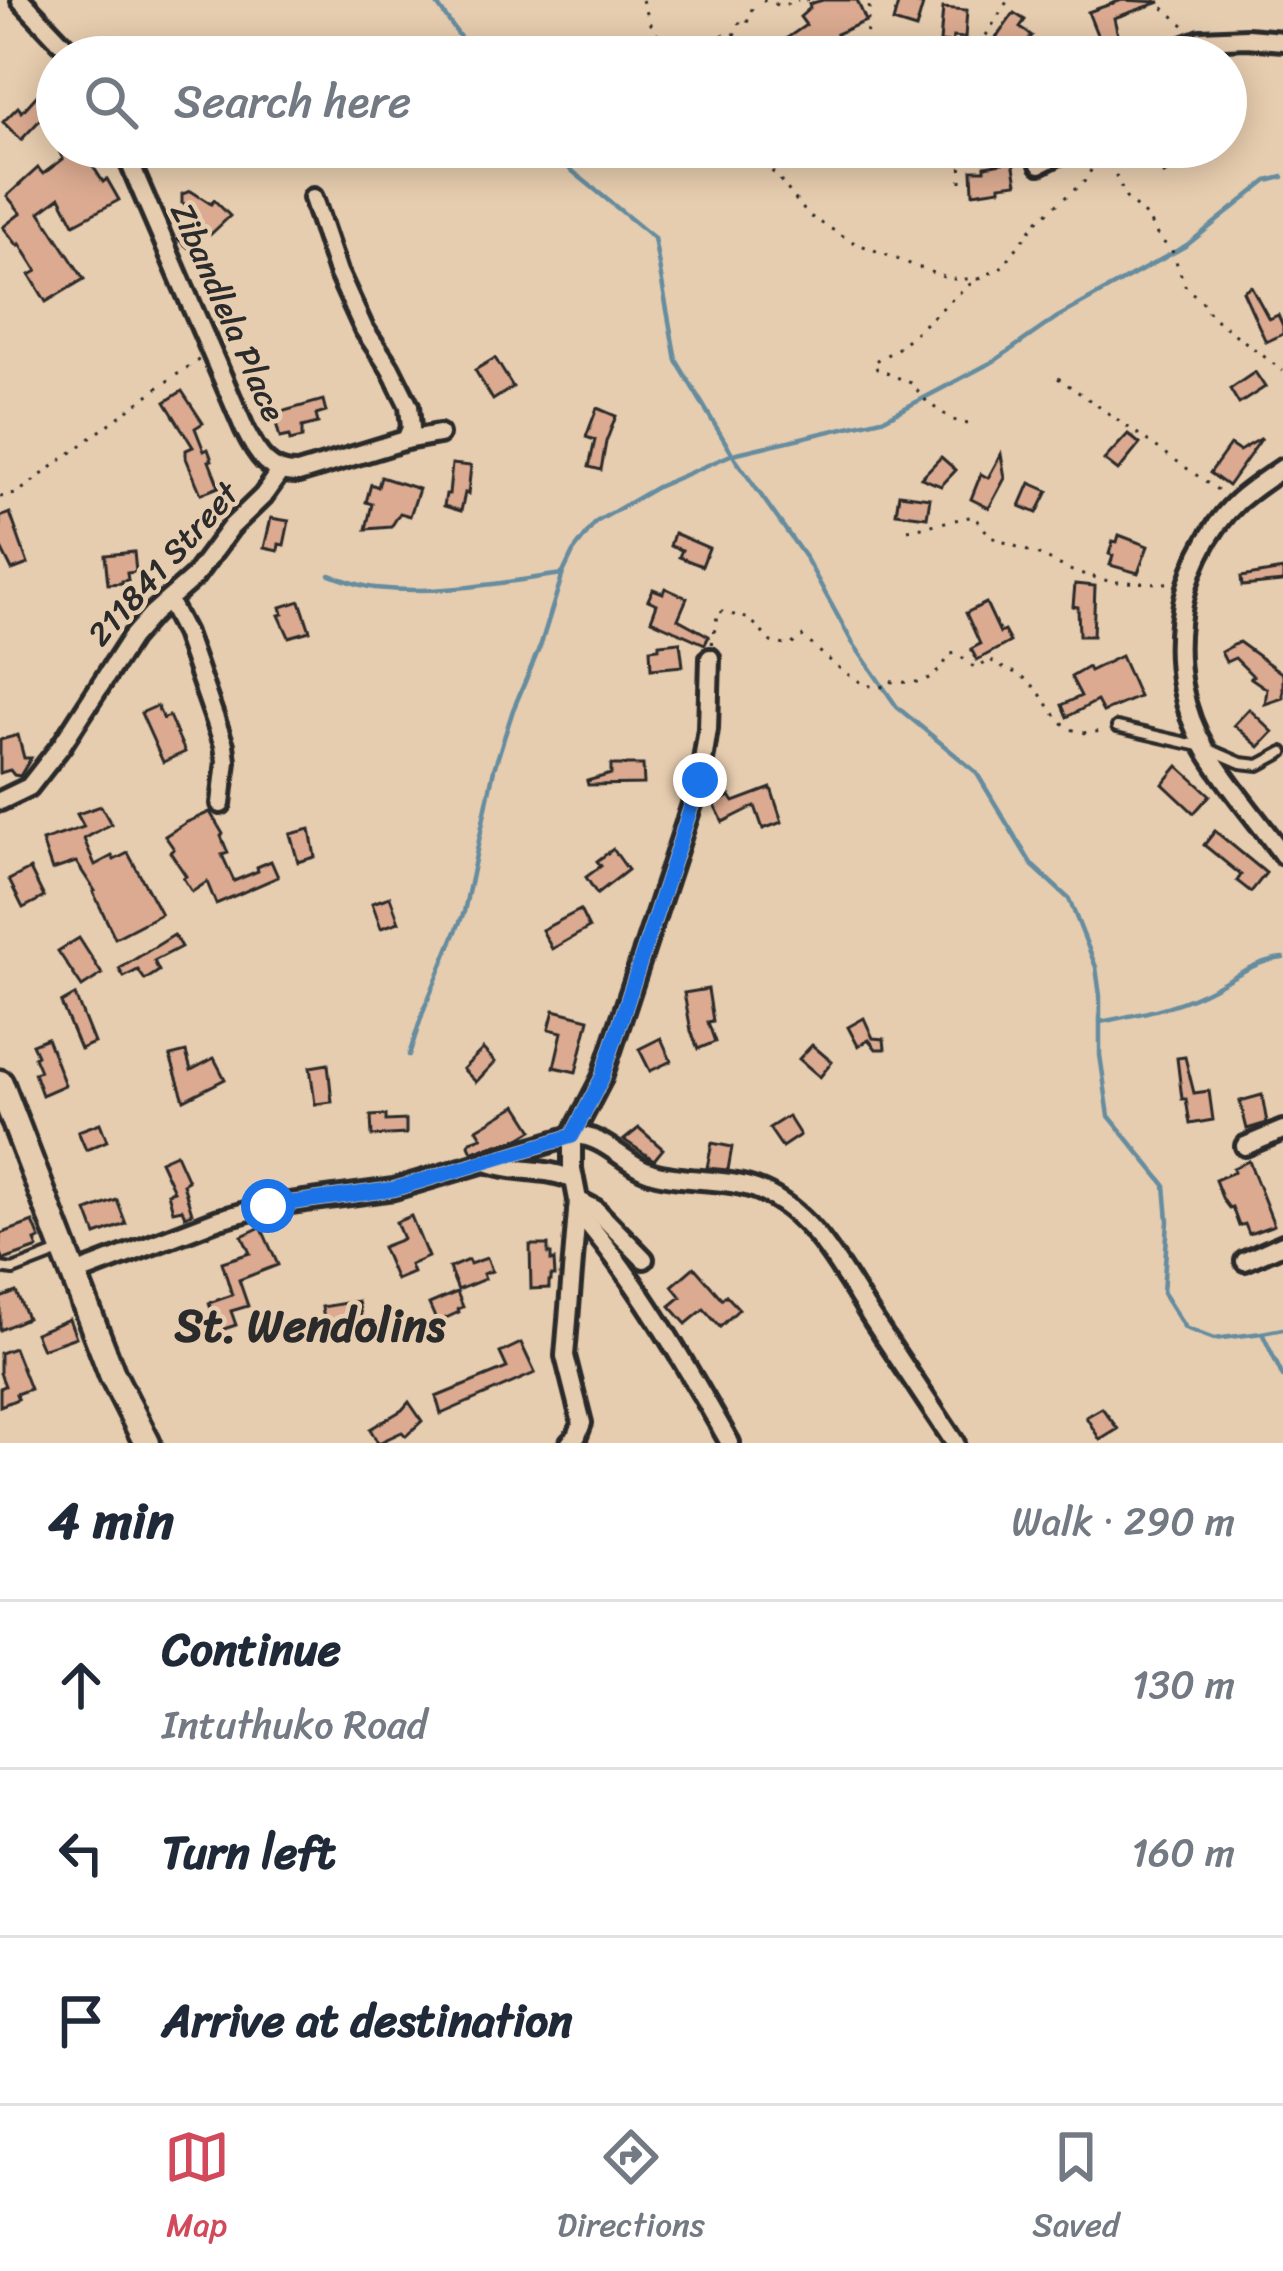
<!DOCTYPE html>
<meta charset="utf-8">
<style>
:root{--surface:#fff;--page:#f6f6f7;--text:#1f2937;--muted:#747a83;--line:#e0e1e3;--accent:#d1495b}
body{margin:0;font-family:Sriracha,sans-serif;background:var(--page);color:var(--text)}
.stop{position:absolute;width:36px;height:36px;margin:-27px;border:9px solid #1a73e8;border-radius:50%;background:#fff}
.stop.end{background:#1a73e8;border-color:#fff;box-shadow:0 3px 12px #0008}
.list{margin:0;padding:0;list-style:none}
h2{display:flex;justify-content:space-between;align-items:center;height:156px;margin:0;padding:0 48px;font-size:51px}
h2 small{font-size:39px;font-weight:400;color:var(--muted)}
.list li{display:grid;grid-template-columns:78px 1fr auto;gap:36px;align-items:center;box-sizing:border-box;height:168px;padding:0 48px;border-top:3px solid var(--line)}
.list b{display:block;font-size:45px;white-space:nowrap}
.list p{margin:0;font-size:39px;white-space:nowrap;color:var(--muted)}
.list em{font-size:39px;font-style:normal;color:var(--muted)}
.icon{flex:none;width:66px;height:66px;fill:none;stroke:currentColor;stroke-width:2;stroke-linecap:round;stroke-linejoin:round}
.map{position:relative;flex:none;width:1283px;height:1443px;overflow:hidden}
.search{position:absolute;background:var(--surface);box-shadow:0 6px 30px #0003;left:36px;right:36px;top:36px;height:132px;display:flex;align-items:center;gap:30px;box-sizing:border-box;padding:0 42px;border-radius:66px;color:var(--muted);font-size:45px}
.sheet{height:660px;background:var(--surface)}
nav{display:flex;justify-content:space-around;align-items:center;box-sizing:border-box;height:168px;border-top:3px solid var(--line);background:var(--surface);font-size:33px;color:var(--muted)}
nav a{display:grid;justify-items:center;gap:6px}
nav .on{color:var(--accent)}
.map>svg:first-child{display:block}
</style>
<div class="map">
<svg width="1283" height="1443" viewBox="0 0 1283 1443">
<rect width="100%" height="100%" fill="#e7cdaf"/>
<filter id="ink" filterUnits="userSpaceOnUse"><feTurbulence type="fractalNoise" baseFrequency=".00833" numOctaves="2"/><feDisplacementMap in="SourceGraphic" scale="24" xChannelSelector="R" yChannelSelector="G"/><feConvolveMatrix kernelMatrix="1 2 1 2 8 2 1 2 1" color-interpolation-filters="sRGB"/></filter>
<g filter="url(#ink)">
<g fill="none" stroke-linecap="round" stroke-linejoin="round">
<!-- stream -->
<g stroke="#658c9f" stroke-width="4.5">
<path d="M 434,0 L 474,57"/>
<path d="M 543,147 L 654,238 L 676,360 L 736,460 L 807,560 L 852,642 L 897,707 L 976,772 L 1032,865 L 1069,899 L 1096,967 L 1100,996 L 1100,1055 L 1109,1116 L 1165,1185 L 1168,1221 L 1163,1293 L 1185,1328 L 1214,1339 L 1262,1333 L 1283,1377"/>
<path d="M 330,575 C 345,580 360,586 375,588 C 438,595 500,583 562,574"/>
<path d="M 1100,1022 C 1135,1015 1170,1009 1203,993 C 1231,980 1252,961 1283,958"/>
<path d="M 409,1055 L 424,1009 L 464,912 L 494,769 L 513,710 L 541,644 L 563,573 L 573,552 L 596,522 L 657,487 L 733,454 L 886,418 L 996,360 L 1056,318 L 1187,245 L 1267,181 L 1283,177"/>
<path d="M 1262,1333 L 1283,1329"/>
</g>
</g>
<!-- building -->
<g fill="#dbaa90" stroke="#2b2b2b" stroke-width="3">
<path d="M 823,0 L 857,0 L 866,21 L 836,34 L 849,57 L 827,57 L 822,47 L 818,49 L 816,43 L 796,56 L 784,40 L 806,25 L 800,17 L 810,8 L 809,4 Z"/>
<path d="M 899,0 L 923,5 L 916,29 L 893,22 Z"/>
<path d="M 1122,0 L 1160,2 L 1114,18 L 1119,40 L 1102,47 L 1088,12 Z"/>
<path d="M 943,8 L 967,10 L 965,38 L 953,37 L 952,43 L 940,42 Z"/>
<path d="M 1014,13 L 1025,20 L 1020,27 L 1032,36 L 1012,57 L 993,42 Z"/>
<path d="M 50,81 L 57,88 L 57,102 L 21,140 L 3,122 L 18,107 L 22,112 Z"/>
<path d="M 70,147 L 81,147 L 103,182 L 107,179 L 119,200 L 74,224 L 60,197 L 40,212 L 84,279 L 46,302 L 30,275 L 37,271 L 20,244 L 18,246 L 3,227 L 21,213 L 7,196 L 38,168 L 43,174 L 63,159 L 60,153 Z"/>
<path d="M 1146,147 L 1178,147 L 1186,159 L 1164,174 Z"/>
<path d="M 1013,161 L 1017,183 L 1000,185 L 1000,189 L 973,193 L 972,170 L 985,170 L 985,166 Z"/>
<path d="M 191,191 L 211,204 L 214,200 L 230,216 L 211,234 L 207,230 L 191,250 L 178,239 L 195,218 L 190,213 L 194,208 L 182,203 L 182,194 Z"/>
<path d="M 1251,286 L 1269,319 L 1278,315 L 1283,326 L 1283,334 L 1266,342 L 1243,291 Z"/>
<path d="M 495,358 L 513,387 L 493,400 L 475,370 Z"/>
<path d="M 1255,372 L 1265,387 L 1239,404 L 1230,389 Z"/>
<path d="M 182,391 L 203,423 L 195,428 L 204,451 L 208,449 L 212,460 L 209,461 L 219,487 L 201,494 L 186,458 L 186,450 L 193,447 L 165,402 Z"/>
<path d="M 323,400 L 326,412 L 316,415 L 318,423 L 302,427 L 302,438 L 290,441 L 289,436 L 280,438 L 275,419 L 278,418 L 277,413 Z"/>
<path d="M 597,408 L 616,416 L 606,442 L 601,470 L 589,467 L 595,440 L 586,437 Z"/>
<path d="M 1128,434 L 1140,444 L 1118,471 L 1104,460 Z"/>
<path d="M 1262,438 L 1228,486 L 1210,473 L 1230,445 L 1239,451 Z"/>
<path d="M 1001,454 L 1005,478 L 989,508 L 971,499 L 981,474 L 988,478 Z"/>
<path d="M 941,457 L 956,470 L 941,486 L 921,478 Z"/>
<path d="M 452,464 L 471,466 L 468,494 L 465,493 L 461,511 L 444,506 L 446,494 L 449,494 Z"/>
<path d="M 381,477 L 419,489 L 410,516 L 400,513 L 391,527 L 366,529 L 372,504 L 366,502 L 371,484 L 378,487 Z"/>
<path d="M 1030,483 L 1048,491 L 1037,513 L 1020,506 Z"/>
<path d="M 899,494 L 930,498 L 927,517 L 896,513 Z"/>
<path d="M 10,513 L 28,564 L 12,570 L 0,546 L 0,517 Z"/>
<path d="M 271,518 L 289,521 L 284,545 L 279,544 L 278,551 L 264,548 Z"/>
<path d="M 674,533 L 709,548 L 702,566 L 679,557 L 682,550 L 670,546 Z"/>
<path d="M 1119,535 L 1148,546 L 1138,573 L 1110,565 L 1113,556 L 1109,554 L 1113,541 L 1117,542 Z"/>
<path d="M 134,552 L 136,572 L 127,573 L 128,580 L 122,581 L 122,583 L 108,584 L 105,555 Z"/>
<path d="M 1283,570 L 1283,582 L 1242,586 L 1241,577 Z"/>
<path d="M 1075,584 L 1095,586 L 1093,636 L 1079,636 L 1078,607 L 1073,606 Z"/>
<path d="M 665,588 L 687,598 L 678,619 L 709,636 L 705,644 L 651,620 L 657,604 L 648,600 L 653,589 L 663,593 Z"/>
<path d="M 300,601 L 310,631 L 289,637 L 279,615 L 283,614 L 281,607 Z"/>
<path d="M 986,603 L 1000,633 L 1004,631 L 1010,642 L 977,660 L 971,649 L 980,644 L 966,613 Z"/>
<path d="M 680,642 L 683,666 L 651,669 L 650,649 L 659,648 L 659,644 Z"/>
<path d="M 1239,642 L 1283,674 L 1283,698 L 1265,704 L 1267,689 L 1251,678 L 1253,676 L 1235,658 L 1226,662 L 1221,652 Z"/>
<path d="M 1121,656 L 1139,697 L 1103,712 L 1097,701 L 1067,717 L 1062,705 L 1081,696 L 1071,677 L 1088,667 L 1090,671 Z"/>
<path d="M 157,706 L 163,719 L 169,716 L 185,752 L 163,762 L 141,713 Z"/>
<path d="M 1249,709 L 1273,732 L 1259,747 L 1234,725 Z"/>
<path d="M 18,735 L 24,758 L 31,758 L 20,776 L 14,775 L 10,770 L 0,773 L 0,740 Z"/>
<path d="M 611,765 L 643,765 L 644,784 L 588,785 L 587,781 L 611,774 Z"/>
<path d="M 1178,766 L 1210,795 L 1194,813 L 1163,784 Z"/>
<path d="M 771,788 L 782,822 L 763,829 L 755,806 L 723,822 L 714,804 L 730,796 L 734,802 Z"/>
<path d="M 101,806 L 111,824 L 84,839 L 95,865 L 112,856 L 114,860 L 128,853 L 161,914 L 115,938 L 93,892 L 95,891 L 76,862 L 52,870 L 42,841 L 84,827 L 77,814 Z"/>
<path d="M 210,812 L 223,834 L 221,836 L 228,853 L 222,855 L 234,881 L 258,871 L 257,867 L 271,861 L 278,877 L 216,904 L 207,882 L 192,892 L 183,878 L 186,876 L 170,852 L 174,849 L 165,836 L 187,822 Z"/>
<path d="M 310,829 L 315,857 L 298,862 L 290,834 Z"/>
<path d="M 1215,831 L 1266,873 L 1251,892 L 1237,881 L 1241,875 L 1204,845 Z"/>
<path d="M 613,849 L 628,870 L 597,894 L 586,877 L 601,866 L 597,861 Z"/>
<path d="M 30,869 L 44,897 L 23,908 L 9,880 Z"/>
<path d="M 390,897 L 399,922 L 381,928 L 372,903 Z"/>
<path d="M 580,910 L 589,928 L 552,949 L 542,930 Z"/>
<path d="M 174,935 L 181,947 L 154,961 L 159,971 L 145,980 L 138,970 L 124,977 L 119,969 Z"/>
<path d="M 79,938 L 102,974 L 82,987 L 58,951 Z"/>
<path d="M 708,989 L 713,1021 L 708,1022 L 715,1042 L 698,1049 L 691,1031 L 684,993 Z"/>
<path d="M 75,995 L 94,1043 L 80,1049 L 61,1003 Z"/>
<path d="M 554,1010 L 589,1019 L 576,1072 L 554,1067 L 562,1032 L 549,1029 Z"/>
<path d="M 864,1018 L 873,1038 L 884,1039 L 885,1049 L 876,1049 L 869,1040 L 858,1046 L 848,1027 Z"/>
<path d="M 47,1038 L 65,1085 L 42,1095 L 34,1073 L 40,1071 L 34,1057 L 37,1055 L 32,1044 Z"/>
<path d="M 661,1038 L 671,1061 L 650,1071 L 639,1049 Z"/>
<path d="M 812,1045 L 832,1062 L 820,1077 L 799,1059 Z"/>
<path d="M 483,1049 L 495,1062 L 476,1082 L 463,1069 Z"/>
<path d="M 186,1052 L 191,1070 L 214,1058 L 225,1079 L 184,1100 L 170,1056 Z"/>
<path d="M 1185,1057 L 1194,1093 L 1209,1091 L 1213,1120 L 1190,1124 L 1186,1099 L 1182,1099 L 1177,1058 Z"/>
<path d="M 328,1064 L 332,1102 L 315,1104 L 310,1067 Z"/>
<path d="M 1262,1095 L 1267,1123 L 1247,1129 L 1240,1101 Z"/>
<path d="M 517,1105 L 533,1130 L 518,1139 L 472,1152 L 469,1145 L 471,1141 L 482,1137 L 477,1129 Z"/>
<path d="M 386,1115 L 386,1121 L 406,1120 L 406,1134 L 372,1136 L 371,1116 Z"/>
<path d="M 788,1116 L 800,1135 L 782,1147 L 769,1128 Z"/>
<path d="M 100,1123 L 107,1141 L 86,1150 L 78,1131 Z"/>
<path d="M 639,1128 L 663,1149 L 654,1160 L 624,1140 Z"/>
<path d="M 712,1143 L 732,1147 L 728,1170 L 707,1168 Z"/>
<path d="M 176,1154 L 188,1181 L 183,1184 L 192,1213 L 185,1216 L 182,1209 L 173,1211 L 168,1193 L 174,1191 L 160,1161 Z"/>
<path d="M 1249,1161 L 1274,1225 L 1249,1234 L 1245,1224 L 1239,1226 L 1232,1207 L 1229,1208 L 1223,1200 L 1215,1180 L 1234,1172 L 1233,1168 Z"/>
<path d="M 117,1200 L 126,1224 L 96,1235 L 87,1211 Z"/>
<path d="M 411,1216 L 428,1257 L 410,1265 L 413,1273 L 396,1280 L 382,1247 L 403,1239 L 396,1222 Z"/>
<path d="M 33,1222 L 40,1239 L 35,1241 L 38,1248 L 4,1260 L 0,1251 L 0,1234 Z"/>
<path d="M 261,1227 L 278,1265 L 239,1280 L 248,1306 L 231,1311 L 236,1325 L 218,1331 L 209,1303 L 232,1295 L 222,1262 L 250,1253 L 242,1236 Z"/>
<path d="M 530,1245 L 548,1245 L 548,1254 L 551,1254 L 551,1261 L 554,1260 L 555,1276 L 551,1276 L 551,1281 L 549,1281 L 549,1288 L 531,1289 Z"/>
<path d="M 487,1258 L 492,1271 L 483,1274 L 485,1279 L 458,1290 L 449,1268 L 468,1260 L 470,1264 Z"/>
<path d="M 694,1267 L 722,1299 L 726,1295 L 739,1309 L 720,1327 L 704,1309 L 686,1324 L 670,1306 L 681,1297 L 672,1286 Z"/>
<path d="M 16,1292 L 27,1318 L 0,1330 L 0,1298 Z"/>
<path d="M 457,1292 L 463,1307 L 458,1309 L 459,1312 L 437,1322 L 429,1304 Z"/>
<path d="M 358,1301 L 362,1320 L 325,1326 L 322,1307 Z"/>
<path d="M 69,1319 L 76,1337 L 42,1349 L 35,1333 Z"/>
<path d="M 521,1343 L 535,1373 L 441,1414 L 436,1397 L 507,1368 L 500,1353 Z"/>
<path d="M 14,1348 L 30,1389 L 16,1394 L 18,1399 L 0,1406 L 0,1388 L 5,1386 L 0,1373 L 0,1353 Z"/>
<path d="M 409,1402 L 422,1421 L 406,1436 L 402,1432 L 378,1443 L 370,1429 L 402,1410 Z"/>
<path d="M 1102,1408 L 1118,1429 L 1100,1440 L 1086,1417 Z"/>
</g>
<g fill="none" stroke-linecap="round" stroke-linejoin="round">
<defs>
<g id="lane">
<path d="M 1117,727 L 1204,747 L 1241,763 L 1259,765 L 1283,752"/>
<path d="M 0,1268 L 13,1270 L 62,1251"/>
</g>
<g id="street">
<path d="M 21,0 L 75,57"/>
<path d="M 1157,57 L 1201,40 L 1247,38 L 1283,41"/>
<path d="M 123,147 L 245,430 C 257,454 269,474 298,473 L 406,440 L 439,434"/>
<path d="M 1040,164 L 1073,147"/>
<path d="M 313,198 L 338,272 L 364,329 L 390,368 L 409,406 L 411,428 L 406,440"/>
<path d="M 1283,468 C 1268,478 1252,489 1238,501 C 1173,562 1160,674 1206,750 C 1228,787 1258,820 1283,855"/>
<path d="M 168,600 L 185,633 L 224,745 L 226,761 L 221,804"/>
<path d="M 0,801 L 29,787 L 61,746 L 131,638 L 152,614 L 194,577 L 231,527 L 263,496 L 280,472"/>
<path d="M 1245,1146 L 1283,1130"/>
<path d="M 489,1163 C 517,1173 547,1167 574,1180"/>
<path d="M 578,1200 L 595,1209 L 644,1259"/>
<path d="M 577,1211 C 635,1276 687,1367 730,1443"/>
<path d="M 1245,1261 L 1283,1244"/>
<path d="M 73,1275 L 219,1219 L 268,1206 L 394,1189 L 572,1136 C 604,1133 624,1165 653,1173 C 688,1183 727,1177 761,1191 C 815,1214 843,1274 874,1321 C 901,1361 928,1402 955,1443"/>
<path d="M 570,1443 L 577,1436 L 582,1423 L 565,1356 L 578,1200 L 572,1169 L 572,1136 L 602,1078 L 700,780 L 708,729 L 710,658"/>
</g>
<path id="secondary" d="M 0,1083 L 112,1374 L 147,1443"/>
</defs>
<!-- lane casing -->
<use href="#lane" stroke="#2b2b2b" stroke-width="16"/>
<!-- street casing -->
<use href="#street" stroke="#2b2b2b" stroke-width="26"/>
<!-- secondary casing -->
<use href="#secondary" stroke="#2b2b2b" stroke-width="33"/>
<!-- path -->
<g stroke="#2b2b2b" stroke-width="3" stroke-dasharray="3 9" stroke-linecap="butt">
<path d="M 642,0 L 651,24 L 670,57"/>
<path d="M 763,0 L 781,6 L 798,0"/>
<path d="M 806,0 L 810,0"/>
<path d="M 1154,0 L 1185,26"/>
<path d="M 712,49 L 718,50 L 719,35 L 734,35 L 741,20 L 747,23 L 755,0"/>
<path d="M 864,57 L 870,0"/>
<path d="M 976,57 L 977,50 L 1008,0"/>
<path d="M 745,147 L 776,175 L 808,215 L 853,242 L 949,279 L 979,279"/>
<path d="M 1098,161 L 1112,167 L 1126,198 L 1147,217 L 1160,240 L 1171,248 L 1186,288 L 1201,300 L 1210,315 L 1283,371"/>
<path d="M 852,167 L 854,147"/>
<path d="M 961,182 L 962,147"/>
<path d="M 1058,378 L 1225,495"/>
<path d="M 968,424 L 953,420 L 928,403 L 911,383 L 877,369 L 873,362 L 896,350 L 967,286 L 1003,266 L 1038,220 L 1086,180 L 1096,160 L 1096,147"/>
<path d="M 0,497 L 16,494 L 160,386 L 200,359"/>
<path d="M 908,530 L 974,516 L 991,537 L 1044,557 L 1072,571 L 1112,582 L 1172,583"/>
<path d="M 712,644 L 718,611 L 750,619 L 771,642 L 790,646 L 802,636 C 819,650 858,690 880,687 C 895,684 882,681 898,682 C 928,684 934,678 951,654 L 956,653 L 974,667 L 981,666 L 990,659 C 1000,670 1011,669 1023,677 C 1054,699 1056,744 1104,730"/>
</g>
<!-- lane -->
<use href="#lane" stroke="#e7cdaf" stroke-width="8"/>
<!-- street -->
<use href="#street" stroke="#e7cdaf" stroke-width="16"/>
<!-- secondary -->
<use href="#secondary" stroke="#e7cdaf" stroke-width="24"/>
</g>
</g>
<g fill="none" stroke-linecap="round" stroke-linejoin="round" filter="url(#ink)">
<!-- route -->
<path stroke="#1a73e8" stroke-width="15" d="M 268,1206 L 394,1189 L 572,1136 L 602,1078 L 700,780"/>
</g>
<g text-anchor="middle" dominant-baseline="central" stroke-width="9" stroke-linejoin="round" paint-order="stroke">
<!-- street labels -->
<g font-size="33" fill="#2b2b2b" stroke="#e7cdaf">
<text transform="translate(228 312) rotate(66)">Zibandlela Place</text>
<text transform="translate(163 564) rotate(-48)">211841 Street</text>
</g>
<!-- district labels -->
<g font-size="45" font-weight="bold" fill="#2b2b2b" stroke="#e7cdaf">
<text x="310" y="1326">St. Wendolins</text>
</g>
</g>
</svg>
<div class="stop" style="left:268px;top:1206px"></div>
<div class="stop end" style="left:700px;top:780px"></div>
<div class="search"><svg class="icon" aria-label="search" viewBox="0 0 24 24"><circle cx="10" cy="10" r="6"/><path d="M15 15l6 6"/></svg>Search here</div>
</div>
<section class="sheet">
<h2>4 min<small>Walk · 290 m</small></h2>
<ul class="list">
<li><svg class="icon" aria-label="ahead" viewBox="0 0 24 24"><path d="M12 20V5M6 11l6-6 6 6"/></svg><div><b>Continue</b><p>Intuthuko Road</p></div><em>130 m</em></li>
<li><svg class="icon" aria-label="left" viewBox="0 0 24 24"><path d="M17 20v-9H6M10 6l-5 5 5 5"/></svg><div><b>Turn left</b></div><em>160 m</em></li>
<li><svg class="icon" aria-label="arrive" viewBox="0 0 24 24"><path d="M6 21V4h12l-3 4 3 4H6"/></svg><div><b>Arrive at destination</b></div></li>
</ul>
</section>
<nav>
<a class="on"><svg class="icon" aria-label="map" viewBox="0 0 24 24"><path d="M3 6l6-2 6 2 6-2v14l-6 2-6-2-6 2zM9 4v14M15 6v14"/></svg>Map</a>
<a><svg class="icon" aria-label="directions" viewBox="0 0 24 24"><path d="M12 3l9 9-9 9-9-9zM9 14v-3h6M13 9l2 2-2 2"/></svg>Directions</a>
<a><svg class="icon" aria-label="saved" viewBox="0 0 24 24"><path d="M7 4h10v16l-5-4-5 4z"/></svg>Saved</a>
</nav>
